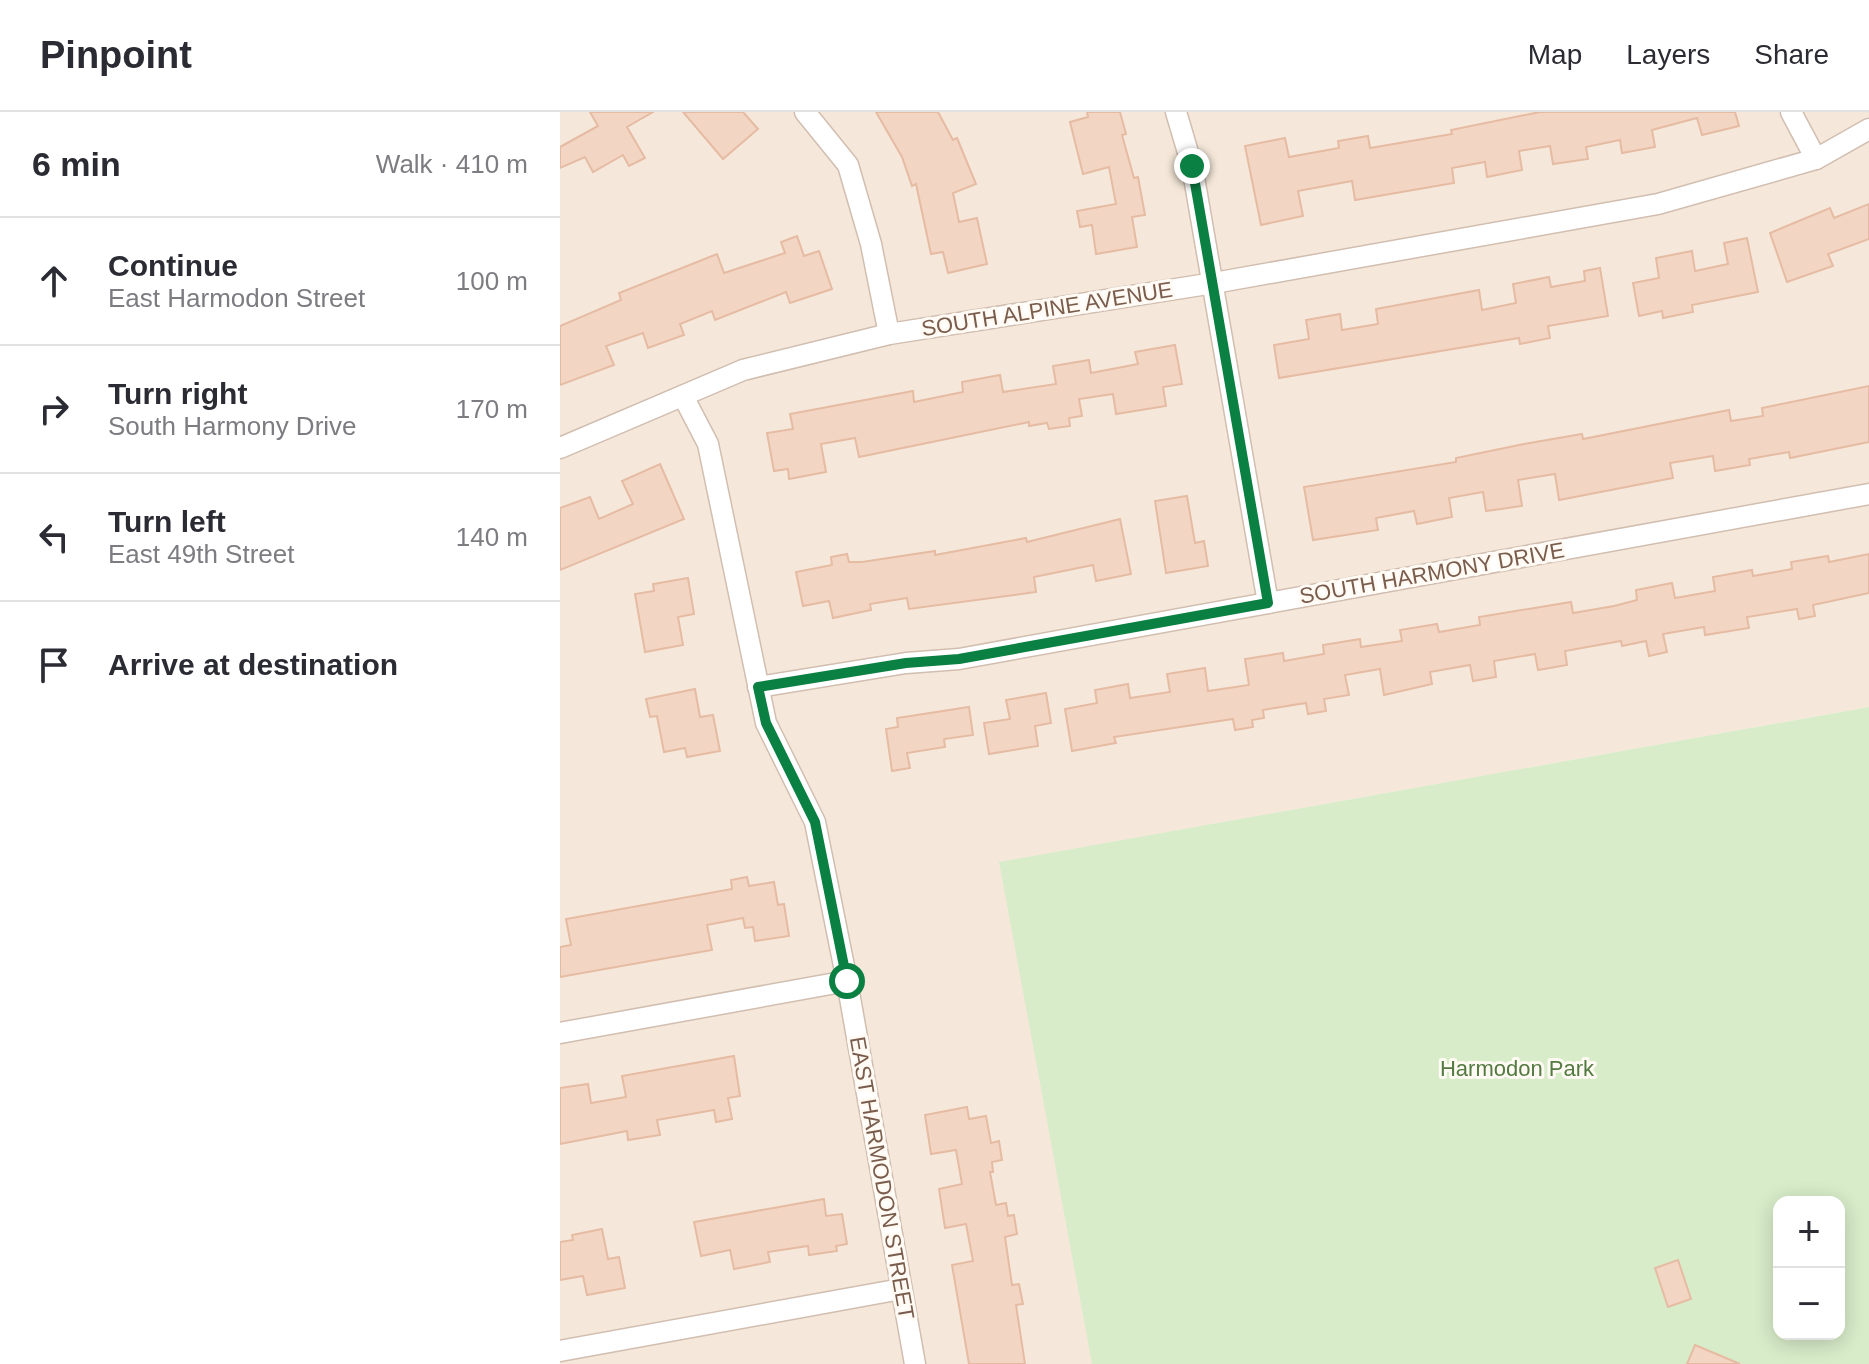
<!DOCTYPE html>
<meta charset="utf-8">
<style>
:root{--surface:#fff;--page:#f7f7f7;--text:#2b2b33;--muted:#7c7c81;--line:#e1e1e2}
body{margin:0;font-family:Arial,sans-serif;background:var(--page);color:var(--text)}
.controls{position:absolute;right:24px;bottom:24px;display:grid;overflow:hidden;border-radius:16px;box-shadow:0 4px 20px #0003}
.controls button{width:72px;height:72px;display:grid;place-items:center;padding:0;border:0;border-bottom:2px solid var(--line);background:var(--surface);color:var(--text);font:40px sans-serif}
.stop{position:absolute;width:24px;height:24px;margin:-18px;border:6px solid #0b8043;border-radius:50%;background:#fff}
.stop.end{background:#0b8043;border-color:#fff;box-shadow:0 2px 8px #0008}
.list{margin:0;padding:0;list-style:none}
h2{display:flex;justify-content:space-between;align-items:center;height:104px;margin:0;padding:0 32px;font-size:34px}
h2 small{font-size:26px;font-weight:400;color:var(--muted)}
.list li{display:grid;grid-template-columns:52px 1fr auto;gap:24px;align-items:center;box-sizing:border-box;height:128px;padding:0 32px;border-top:2px solid var(--line)}
.list b{display:block;font-size:30px;white-space:nowrap}
.list p{margin:0;font-size:26px;white-space:nowrap;color:var(--muted)}
.list em{font-size:26px;font-style:normal;color:var(--muted)}
.icon{flex:none;width:44px;height:44px;fill:none;stroke:currentColor;stroke-width:2;stroke-linecap:round;stroke-linejoin:round}
.map{position:relative;flex:none;width:1309px;height:1252px;overflow:hidden}
header{display:flex;align-items:center;gap:48px;box-sizing:border-box;height:112px;padding:0 40px;background:var(--surface);border-bottom:2px solid var(--line)}
header strong{font-size:38px}
nav{display:flex;gap:44px;margin-inline-start:auto;font-size:28px}
main{display:flex}
aside{flex:1;background:var(--surface)}
.map>svg:first-child{display:block}
</style>
<header>
<strong>Pinpoint</strong>
<nav><a>Map</a><a>Layers</a><a>Share</a></nav>
</header>
<main>
<aside>
<h2>6 min<small>Walk · 410 m</small></h2>
<ul class="list">
<li><svg class="icon" aria-label="ahead" viewBox="0 0 24 24"><path d="M12 20V5M6 11l6-6 6 6"/></svg><div><b>Continue</b><p>East Harmodon Street</p></div><em>100 m</em></li>
<li><svg class="icon" aria-label="right" viewBox="0 0 24 24"><path d="M7 20v-9h11M14 6l5 5-5 5"/></svg><div><b>Turn right</b><p>South Harmony Drive</p></div><em>170 m</em></li>
<li><svg class="icon" aria-label="left" viewBox="0 0 24 24"><path d="M17 20v-9H6M10 6l-5 5 5 5"/></svg><div><b>Turn left</b><p>East 49th Street</p></div><em>140 m</em></li>
<li><svg class="icon" aria-label="arrive" viewBox="0 0 24 24"><path d="M6 21V4h12l-3 4 3 4H6"/></svg><div><b>Arrive at destination</b></div></li>
</ul>
</aside>
<div class="map">
<svg width="1309" height="1252" viewBox="0 0 1309 1252">
<rect width="100%" height="100%" fill="#fdf6ec"/>
<!-- residential -->
<path fill="#f5e8da" d="M 0,0 L 1309,0 L 1309,595 L 440,750 L 535,1252 L 0,1252 Z"/>
<!-- green -->
<path fill="#d8ecc9" fill-rule="evenodd" d="M 1309,595 L 1309,1252 L 532,1252 L 439,750 ZM 1219,1090 L 1279,1090 L 1279,1222 L 1219,1222 Z"/>
<!-- building -->
<g fill="#f3d5c3" stroke="#e6bba3" stroke-width="2">
<path d="M 30,0 L 93,0 L 67,15 L 85,46 L 69,54 L 63,43 L 33,60 L 25,45 L 0,56 L 0,35 L 38,14 Z"/>
<path d="M 123,0 L 183,0 L 198,17 L 163,47 Z"/>
<path d="M 316,0 L 378,0 L 393,28 L 397,26 L 416,72 L 393,81 L 399,110 L 417,106 L 427,152 L 388,161 L 383,140 L 371,142 L 356,72 L 352,74 L 342,45 Z"/>
<path d="M 527,0 L 560,0 L 566,22 L 562,23 L 574,66 L 578,65 L 585,103 L 572,105 L 577,135 L 536,142 L 532,113 L 520,115 L 517,99 L 556,92 L 549,55 L 523,62 L 510,10 L 528,5 Z"/>
<path d="M 980,0 L 1175,0 L 1179,14 L 1142,23 L 1137,6 L 1092,18 L 1095,35 L 1062,41 L 1060,28 L 1026,35 L 1028,47 L 993,52 L 990,34 L 959,39 L 962,58 L 927,65 L 925,50 L 892,56 L 894,71 L 795,88 L 792,69 L 738,79 L 743,104 L 701,113 L 685,34 L 725,26 L 729,45 L 779,36 L 778,29 L 808,24 L 810,36 L 892,22 L 891,18 Z"/>
<path d="M 1309,92 L 1309,127 L 1268,142 L 1273,154 L 1227,170 L 1210,121 L 1270,96 L 1274,106 Z"/>
<path d="M 237,124 L 244,144 L 259,139 L 272,177 L 230,191 L 226,180 L 155,208 L 152,199 L 120,212 L 124,223 L 88,236 L 83,221 L 46,234 L 54,253 L 0,273 L 0,214 L 61,188 L 59,181 L 157,142 L 164,161 L 225,141 L 221,130 Z"/>
<path d="M 1187,126 L 1198,180 L 1132,193 L 1133,200 L 1103,206 L 1102,199 L 1079,204 L 1073,171 L 1099,166 L 1096,146 L 1132,139 L 1135,159 L 1168,152 L 1164,131 Z"/>
<path d="M 1040,156 L 1048,204 L 988,214 L 990,226 L 960,232 L 959,226 L 719,266 L 714,233 L 749,227 L 746,208 L 780,202 L 782,218 L 818,212 L 816,197 L 919,178 L 922,198 L 956,191 L 953,172 L 989,165 L 991,175 L 1025,169 L 1024,159 Z"/>
<path d="M 615,233 L 622,272 L 603,275 L 606,294 L 556,302 L 553,282 L 519,287 L 522,304 L 509,306 L 510,314 L 489,317 L 487,311 L 469,314 L 469,310 L 299,345 L 295,326 L 261,332 L 266,360 L 229,367 L 228,357 L 214,359 L 207,321 L 233,317 L 230,302 L 353,279 L 354,290 L 403,280 L 402,270 L 440,263 L 443,280 L 496,272 L 493,254 L 529,248 L 531,261 L 578,252 L 575,240 Z"/>
<path d="M 1309,274 L 1309,330 L 1230,346 L 1229,340 L 1189,347 L 1190,353 L 1155,359 L 1153,344 L 1110,351 L 1113,366 L 999,388 L 995,362 L 958,368 L 962,394 L 926,399 L 923,380 L 889,386 L 892,405 L 857,412 L 854,399 L 816,406 L 818,418 L 753,428 L 744,375 L 896,350 L 896,346 L 964,332 L 1022,322 L 1023,327 L 1169,298 L 1171,309 L 1203,304 L 1202,296 Z"/>
<path d="M 100,352 L 124,407 L 0,458 L 0,396 L 30,385 L 39,407 L 73,392 L 62,369 Z"/>
<path d="M 627,384 L 635,431 L 644,429 L 648,454 L 606,461 L 595,389 Z"/>
<path d="M 560,407 L 571,462 L 536,469 L 533,453 L 474,465 L 476,480 L 349,497 L 347,486 L 310,492 L 311,498 L 273,506 L 269,489 L 243,494 L 236,460 L 272,453 L 271,445 L 287,442 L 289,450 L 302,450 L 375,439 L 375,443 L 466,426 L 467,430 Z"/>
<path d="M 1309,442 L 1309,481 L 1253,493 L 1255,504 L 1239,507 L 1237,497 L 1187,505 L 1189,516 L 1145,523 L 1144,515 L 1103,522 L 1107,540 L 1089,544 L 1086,529 L 1062,534 L 1061,529 L 1005,539 L 1007,553 L 978,558 L 975,542 L 934,549 L 936,565 L 913,569 L 910,553 L 870,560 L 872,572 L 824,583 L 820,557 L 785,563 L 789,583 L 764,587 L 766,599 L 748,602 L 746,591 L 703,598 L 704,606 L 692,608 L 693,615 L 675,618 L 673,607 L 554,625 L 556,631 L 512,639 L 505,597 L 537,591 L 535,578 L 568,572 L 570,586 L 610,580 L 607,562 L 645,556 L 648,579 L 689,573 L 685,547 L 723,541 L 724,549 L 764,542 L 763,533 L 800,527 L 801,535 L 842,529 L 840,518 L 877,512 L 879,520 L 920,513 L 919,505 L 1011,490 L 1013,501 L 1054,494 L 1077,488 L 1076,478 L 1112,471 L 1115,486 L 1155,479 L 1153,465 L 1192,458 L 1193,464 L 1232,457 L 1231,450 L 1268,444 L 1269,450 Z"/>
<path d="M 128,466 L 134,502 L 118,505 L 123,533 L 85,540 L 75,482 L 94,479 L 93,472 Z"/>
<path d="M 135,577 L 140,605 L 153,603 L 160,639 L 127,645 L 125,636 L 104,640 L 97,604 L 90,605 L 86,587 Z"/>
<path d="M 486,581 L 491,611 L 475,614 L 478,634 L 429,642 L 424,611 L 450,607 L 446,588 Z"/>
<path d="M 409,595 L 413,623 L 384,627 L 385,635 L 347,641 L 350,656 L 332,659 L 326,617 L 338,615 L 337,606 Z"/>
<path d="M 187,765 L 189,774 L 214,770 L 218,793 L 224,792 L 229,824 L 195,829 L 193,815 L 185,816 L 183,806 L 147,813 L 152,838 L 0,865 L 0,835 L 11,833 L 6,807 L 172,777 L 171,768 Z"/>
<path d="M 174,944 L 180,984 L 168,986 L 172,1007 L 156,1010 L 154,998 L 97,1008 L 100,1023 L 68,1028 L 67,1019 L 0,1032 L 0,976 L 28,972 L 31,991 L 66,985 L 62,964 Z"/>
<path d="M 407,995 L 409,1007 L 426,1004 L 431,1031 L 439,1029 L 442,1048 L 432,1050 L 433,1060 L 430,1060 L 436,1093 L 446,1091 L 448,1104 L 454,1103 L 457,1122 L 445,1125 L 452,1173 L 459,1172 L 463,1192 L 456,1193 L 465,1252 L 409,1252 L 392,1153 L 413,1149 L 406,1112 L 385,1116 L 379,1077 L 402,1072 L 396,1038 L 371,1042 L 365,1003 Z"/>
<path d="M 264,1087 L 266,1104 L 282,1102 L 287,1132 L 276,1134 L 277,1139 L 249,1143 L 248,1134 L 208,1140 L 210,1150 L 174,1157 L 170,1138 L 141,1144 L 134,1110 Z"/>
<path d="M 42,1117 L 48,1147 L 59,1145 L 65,1176 L 27,1183 L 23,1164 L 0,1168 L 0,1130 L 13,1128 L 12,1123 Z"/>
<path d="M 1118,1148 L 1131,1187 L 1108,1195 L 1095,1156 Z"/>
<path d="M 1135,1233 L 1180,1252 L 1127,1252 Z"/>
</g>
<g fill="none" stroke-linecap="round" stroke-linejoin="round">
<defs>
<g id="street">
<path d="M 245,0 L 288,53 L 311,132 L 329,222"/>
<path d="M 616,0 L 632,54 L 708,491"/>
<path d="M 1231,0 L 1256,47"/>
<path d="M 123,284 L 148,332 L 206,611 L 255,710 L 287,869 L 355,1252"/>
<path d="M 0,336 L 183,258 L 329,222 L 654,171 L 1098,92 L 1256,47 L 1309,17"/>
<path d="M 198,575 L 346,551 L 399,547 L 1309,382"/>
<path d="M 0,921 L 287,869"/>
<path d="M 0,1239 L 341,1177"/>
</g>
</defs>
<!-- street casing -->
<use href="#street" stroke="#d1beb0" stroke-width="23"/>
<!-- street -->
<use href="#street" stroke="#fff" stroke-width="20"/>
</g>
<g fill="none" stroke-linecap="round" stroke-linejoin="round">
<!-- route -->
<path stroke="#0b8043" stroke-width="10" d="M 287,869 L 255,710 L 206,611 L 198,575 L 346,551 L 399,547 L 708,491 L 632,54"/>
</g>
<g text-anchor="middle" dominant-baseline="central" stroke-width="6" stroke-linejoin="round" paint-order="stroke">
<!-- street labels -->
<g font-size="22" fill="#7a5c4d" stroke="#fffaf3">
<text transform="translate(487 197) rotate(-9)">SOUTH ALPINE AVENUE</text>
<text transform="translate(872 461) rotate(-10)">SOUTH HARMONY DRIVE</text>
<text transform="translate(322 1066) rotate(80)">EAST HARMODON STREET</text>
</g>
<!-- park labels -->
<g font-size="22" fill="#537a41" stroke="#fffaf3">
<text x="957" y="956">Harmodon Park</text>
</g>
</g>
</svg>
<div class="controls">
<button>+</button>
<button>−</button>
</div>
<div class="stop" style="left:287px;top:869px"></div>
<div class="stop end" style="left:632px;top:54px"></div>
</div>
</main>
